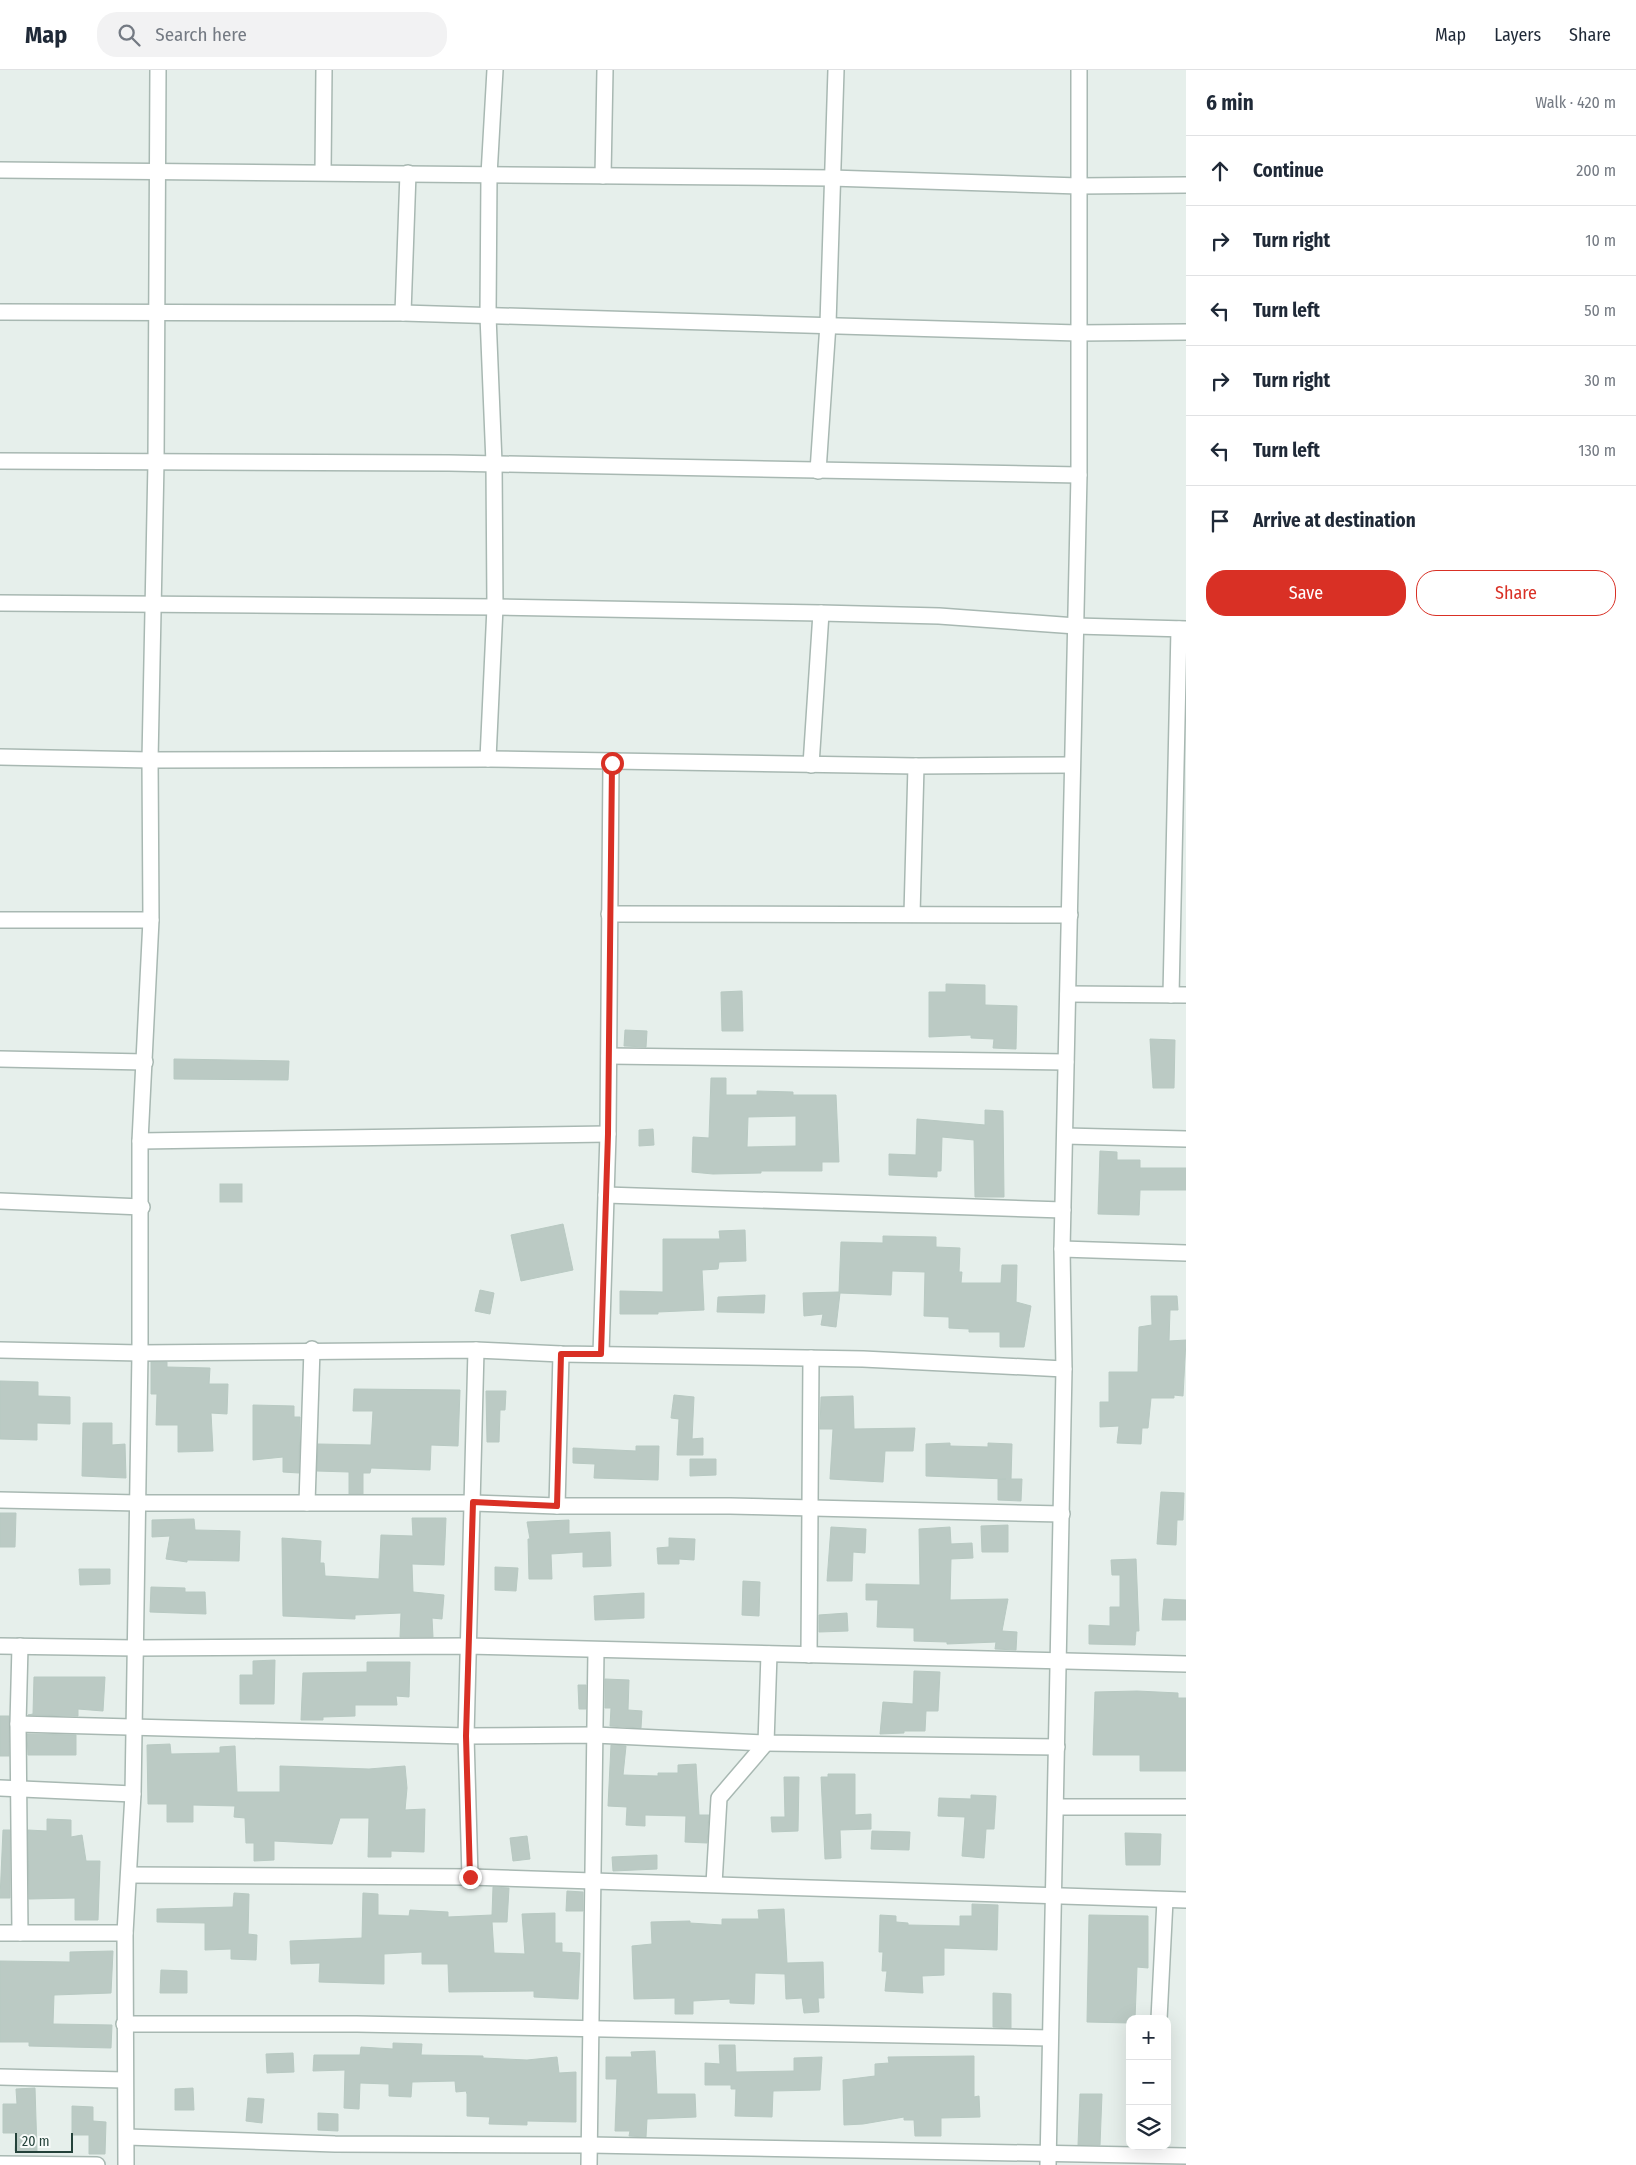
<!DOCTYPE html>
<meta charset="utf-8">
<style>
:root{--surface:#fff;--page:#f2f2f3;--text:#1f2937;--muted:#747a83;--line:#e0e1e3;--accent:#d93025}
body{margin:0;font-family:"Fira Sans Condensed",sans-serif;background:var(--page);color:var(--text)}
.controls{position:absolute;right:15px;bottom:15px;display:grid;overflow:hidden;border-radius:10px;box-shadow:0 5px 20px #0002}
.controls button{width:45px;height:45px;display:grid;place-items:center;padding:0;border:0;border-bottom:1px solid var(--line);background:var(--surface);color:var(--text);font:25px sans-serif}
.scale{position:absolute;left:15px;bottom:12px;width:58px;box-sizing:border-box;padding-left:5px;border:2px solid #24423a;border-top:0;font-size:14px;line-height:18px;white-space:nowrap;color:#24423a;-webkit-text-stroke:4px #f7fbf9;paint-order:stroke}
.stop{position:absolute;width:15px;height:15px;margin:-11px;border:4px solid #d93025;border-radius:50%;background:#fff}
.stop.end{background:#d93025;border-color:#fff;box-shadow:0 1px 5px #0008}
.list{margin:0;padding:0;list-style:none}
h2{display:flex;justify-content:space-between;align-items:center;height:65px;margin:0;padding:0 20px;font-size:21px}
h2 small{font-size:16px;font-weight:400;color:var(--muted)}
.list li{display:grid;grid-template-columns:32px 1fr auto;gap:15px;align-items:center;box-sizing:border-box;height:70px;padding:0 20px;border-top:1px solid var(--line)}
.list b{display:block;font-size:19px;white-space:nowrap}
.list em{font-size:16px;font-style:normal;color:var(--muted)}
.actions{display:flex;gap:10px;padding:15px 20px}
.actions a{flex:1;padding:11px 0;border:1px solid var(--accent);border-radius:20px;text-align:center;font-size:18px;color:var(--accent)}
.actions .main{background:var(--accent);color:#fff}
.icon{flex:none;width:28px;height:28px;fill:none;stroke:currentColor;stroke-width:2;stroke-linecap:round;stroke-linejoin:round}
.map{position:relative;flex:none;width:1186px;height:2095px;overflow:hidden}
header{display:flex;align-items:center;gap:30px;box-sizing:border-box;height:70px;padding:0 25px;background:var(--surface);border-bottom:1px solid var(--line)}
header strong{font-size:24px}
nav{display:flex;gap:28px;margin-inline-start:auto;font-size:18px}
.search{width:350px;height:45px;background:var(--page);display:flex;align-items:center;gap:12px;box-sizing:border-box;padding:0 18px;border-radius:20px;color:var(--muted);font-size:19px}
main{display:flex}
aside{flex:1;background:var(--surface)}
.map>svg:first-child{display:block}
</style>
<header>
<strong>Map</strong>
<div class="search"><svg class="icon" aria-label="search" viewBox="0 0 24 24"><circle cx="10" cy="10" r="6"/><path d="M15 15l6 6"/></svg>Search here</div>
<nav><a>Map</a><a>Layers</a><a>Share</a></nav>
</header>
<main>
<div class="map">
<svg width="1186" height="2095" viewBox="0 0 1186 2095">
<rect width="100%" height="100%" fill="#e6efeb"/>
<!-- building -->
<g fill="#bbcac4" stroke="#b8c9c2" fill-rule="evenodd">
<path d="M 946,914 L 985,915 L 985,935 L 1017,936 L 1016,979 L 993,978 L 994,969 L 971,968 L 971,965 L 929,967 L 929,922 L 946,922 Z"/>
<path d="M 742,921 L 743,961 L 722,961 L 721,922 Z"/>
<path d="M 625,960 L 647,961 L 646,977 L 624,976 Z"/>
<path d="M 1150,969 L 1175,970 L 1174,1018 L 1153,1018 Z"/>
<path d="M 174,989 L 289,991 L 288,1010 L 174,1009 Z"/>
<path d="M 711,1008 L 726,1008 L 726,1025 L 757,1025 L 757,1021 L 793,1022 L 793,1025 L 836,1025 L 839,1092 L 822,1092 L 822,1101 L 761,1101 L 761,1103 L 713,1104 L 692,1102 L 693,1067 L 709,1068 ZM 796,1046 L 796,1076 L 747,1077 L 748,1047 Z"/>
<path d="M 985,1040 L 1003,1041 L 1004,1127 L 975,1127 L 974,1070 L 942,1067 L 941,1101 L 937,1101 L 937,1107 L 889,1105 L 889,1084 L 916,1085 L 917,1049 L 985,1055 Z"/>
<path d="M 653,1059 L 654,1075 L 639,1076 L 639,1060 Z"/>
<path d="M 1100,1081 L 1117,1082 L 1117,1090 L 1140,1090 L 1140,1098 L 1186,1098 L 1186,1120 L 1140,1120 L 1139,1145 L 1098,1144 Z"/>
<rect x="220" y="1114" width="22" height="18"/>
<path d="M 563,1154 L 573,1200 L 521,1211 L 511,1165 Z"/>
<path d="M 745,1160 L 746,1191 L 719,1192 L 718,1199 L 702,1200 L 704,1240 L 658,1242 L 658,1244 L 620,1244 L 620,1221 L 663,1222 L 663,1169 L 720,1169 L 719,1161 Z"/>
<path d="M 883,1166 L 936,1167 L 936,1177 L 960,1178 L 959,1202 L 962,1202 L 961,1213 L 1001,1213 L 1002,1195 L 1017,1195 L 1016,1232 L 1031,1236 L 1024,1277 L 1000,1277 L 1000,1262 L 969,1262 L 969,1259 L 949,1258 L 949,1247 L 924,1246 L 925,1202 L 892,1201 L 891,1225 L 840,1223 L 836,1257 L 821,1255 L 823,1244 L 804,1246 L 803,1223 L 839,1222 L 841,1172 L 883,1173 Z"/>
<path d="M 480,1220 L 494,1223 L 490,1244 L 475,1241 Z"/>
<path d="M 765,1225 L 764,1243 L 717,1242 L 718,1227 Z"/>
<path d="M 1151,1226 L 1177,1226 L 1178,1240 L 1170,1240 L 1169,1271 L 1186,1270 L 1183,1326 L 1174,1325 L 1174,1328 L 1151,1328 L 1148,1358 L 1142,1358 L 1141,1374 L 1117,1373 L 1119,1356 L 1100,1357 L 1100,1332 L 1109,1332 L 1109,1302 L 1138,1302 L 1139,1257 L 1152,1255 Z"/>
<path d="M 151,1292 L 167,1292 L 167,1297 L 210,1298 L 209,1314 L 228,1314 L 227,1344 L 211,1343 L 213,1381 L 178,1382 L 178,1355 L 156,1355 L 157,1324 L 151,1324 Z"/>
<path d="M 0,1311 L 38,1312 L 38,1326 L 70,1327 L 70,1354 L 37,1353 L 37,1370 L 0,1369 Z"/>
<path d="M 354,1319 L 460,1320 L 458,1376 L 431,1375 L 430,1400 L 371,1398 L 370,1403 L 363,1403 L 363,1424 L 349,1424 L 349,1402 L 317,1401 L 318,1374 L 371,1375 L 373,1341 L 353,1341 Z"/>
<path d="M 486,1321 L 506,1321 L 505,1340 L 500,1340 L 499,1372 L 487,1372 Z"/>
<path d="M 674,1325 L 694,1327 L 692,1369 L 703,1368 L 703,1385 L 677,1385 L 679,1349 L 671,1348 Z"/>
<path d="M 853,1326 L 854,1359 L 915,1358 L 913,1381 L 885,1381 L 883,1412 L 830,1409 L 833,1359 L 820,1359 L 821,1327 Z"/>
<path d="M 253,1335 L 294,1336 L 294,1347 L 300,1347 L 299,1403 L 283,1402 L 283,1387 L 253,1390 Z"/>
<path d="M 83,1353 L 112,1353 L 112,1375 L 125,1374 L 126,1408 L 82,1406 Z"/>
<path d="M 950,1373 L 950,1376 L 988,1377 L 988,1373 L 1012,1374 L 1011,1409 L 1022,1409 L 1021,1431 L 998,1430 L 998,1409 L 1006,1409 L 926,1406 L 926,1374 Z"/>
<path d="M 636,1376 L 659,1376 L 658,1410 L 594,1408 L 595,1394 L 573,1393 L 573,1378 L 636,1381 Z"/>
<path d="M 690,1389 L 716,1389 L 716,1405 L 690,1406 Z"/>
<path d="M 1161,1422 L 1184,1423 L 1183,1450 L 1177,1450 L 1176,1475 L 1157,1474 Z"/>
<path d="M 0,1443 L 16,1443 L 15,1477 L 0,1477 Z"/>
<path d="M 412,1448 L 446,1448 L 444,1495 L 412,1494 L 413,1522 L 444,1525 L 442,1549 L 432,1548 L 433,1567 L 400,1567 L 401,1543 L 355,1545 L 355,1549 L 283,1546 L 282,1468 L 321,1471 L 320,1493 L 324,1493 L 325,1506 L 379,1509 L 381,1465 L 413,1466 Z"/>
<path d="M 194,1449 L 195,1460 L 240,1461 L 239,1491 L 187,1490 L 187,1492 L 166,1489 L 170,1466 L 152,1467 L 152,1450 Z"/>
<path d="M 569,1450 L 569,1464 L 610,1462 L 611,1496 L 583,1497 L 583,1482 L 551,1484 L 552,1509 L 529,1509 L 528,1469 L 530,1469 L 527,1452 Z"/>
<path d="M 1008,1455 L 1008,1482 L 982,1482 L 981,1456 Z"/>
<path d="M 831,1457 L 866,1459 L 865,1483 L 853,1482 L 852,1511 L 827,1511 Z"/>
<path d="M 950,1457 L 951,1474 L 972,1473 L 973,1488 L 951,1489 L 950,1530 L 1008,1529 L 1002,1561 L 1017,1562 L 1016,1580 L 995,1579 L 996,1572 L 947,1574 L 947,1572 L 914,1571 L 914,1558 L 877,1557 L 878,1530 L 866,1530 L 866,1514 L 920,1515 L 919,1459 Z"/>
<path d="M 669,1468 L 695,1469 L 694,1490 L 679,1489 L 679,1494 L 658,1494 L 657,1478 L 669,1477 Z"/>
<path d="M 1136,1489 L 1139,1561 L 1136,1561 L 1135,1575 L 1089,1574 L 1089,1555 L 1110,1556 L 1110,1537 L 1120,1537 L 1120,1505 L 1112,1505 L 1111,1490 Z"/>
<path d="M 495,1497 L 518,1498 L 516,1521 L 495,1520 Z"/>
<path d="M 79,1499 L 110,1499 L 110,1514 L 80,1515 Z"/>
<path d="M 743,1511 L 760,1512 L 759,1546 L 742,1545 Z"/>
<path d="M 151,1517 L 185,1518 L 185,1522 L 205,1522 L 206,1544 L 150,1542 Z"/>
<path d="M 644,1523 L 644,1548 L 595,1550 L 594,1526 Z"/>
<path d="M 1164,1529 L 1186,1530 L 1186,1550 L 1162,1550 Z"/>
<path d="M 847,1543 L 848,1561 L 819,1562 L 819,1545 Z"/>
<path d="M 275,1590 L 274,1634 L 240,1634 L 240,1605 L 253,1605 L 253,1591 Z"/>
<path d="M 367,1592 L 410,1592 L 409,1627 L 396,1626 L 397,1635 L 355,1635 L 355,1646 L 323,1647 L 323,1650 L 301,1650 L 303,1603 L 367,1602 Z"/>
<path d="M 914,1601 L 940,1602 L 938,1641 L 926,1641 L 925,1661 L 904,1661 L 904,1663 L 880,1664 L 883,1632 L 913,1634 Z"/>
<path d="M 34,1607 L 105,1607 L 103,1641 L 78,1639 L 78,1646 L 28,1645 L 33,1644 Z"/>
<path d="M 605,1609 L 629,1610 L 628,1640 L 642,1641 L 641,1658 L 610,1656 L 611,1638 L 605,1638 Z"/>
<path d="M 578,1615 L 586,1615 L 586,1639 L 579,1639 Z"/>
<path d="M 1137,1621 L 1178,1623 L 1178,1628 L 1186,1628 L 1186,1701 L 1140,1701 L 1140,1685 L 1093,1685 L 1095,1622 Z"/>
<rect x="0" y="1646" width="9" height="40"/>
<path d="M 27,1664 L 76,1665 L 76,1685 L 28,1685 Z"/>
<path d="M 170,1674 L 171,1684 L 220,1683 L 220,1677 L 235,1676 L 237,1722 L 280,1722 L 280,1696 L 369,1699 L 405,1696 L 407,1718 L 405,1740 L 425,1739 L 424,1782 L 391,1781 L 391,1787 L 368,1787 L 369,1748 L 340,1748 L 332,1774 L 274,1771 L 274,1790 L 254,1791 L 254,1773 L 246,1773 L 245,1748 L 234,1747 L 235,1736 L 193,1735 L 193,1752 L 167,1752 L 167,1734 L 148,1734 L 147,1675 Z"/>
<path d="M 611,1675 L 626,1676 L 623,1705 L 658,1706 L 658,1703 L 678,1703 L 678,1695 L 696,1694 L 699,1745 L 709,1745 L 707,1773 L 685,1772 L 686,1746 L 645,1745 L 645,1756 L 626,1755 L 627,1737 L 608,1736 Z"/>
<path d="M 828,1704 L 855,1704 L 855,1745 L 871,1744 L 871,1759 L 840,1760 L 841,1788 L 825,1789 L 821,1707 L 828,1707 Z"/>
<path d="M 784,1707 L 799,1707 L 798,1761 L 772,1762 L 771,1747 L 785,1747 Z"/>
<path d="M 971,1725 L 996,1726 L 994,1759 L 986,1759 L 984,1788 L 962,1786 L 965,1747 L 938,1746 L 939,1728 L 971,1729 Z"/>
<path d="M 47,1749 L 71,1750 L 71,1767 L 82,1765 L 86,1791 L 100,1791 L 98,1850 L 75,1850 L 75,1828 L 29,1829 L 28,1760 L 47,1761 Z"/>
<path d="M 3,1760 L 10,1760 L 10,1828 L 0,1828 Z"/>
<path d="M 872,1761 L 910,1762 L 909,1780 L 871,1779 Z"/>
<path d="M 1125,1763 L 1161,1764 L 1160,1795 L 1126,1795 Z"/>
<path d="M 527,1766 L 530,1789 L 513,1791 L 510,1768 Z"/>
<path d="M 657,1785 L 657,1799 L 613,1801 L 612,1787 Z"/>
<path d="M 493,1817 L 509,1818 L 507,1852 L 492,1852 L 494,1883 L 525,1884 L 522,1844 L 555,1843 L 555,1873 L 562,1873 L 562,1882 L 580,1883 L 578,1929 L 534,1927 L 534,1921 L 449,1922 L 448,1894 L 422,1894 L 422,1882 L 384,1884 L 384,1914 L 319,1912 L 320,1893 L 291,1894 L 290,1871 L 362,1868 L 363,1823 L 378,1824 L 378,1845 L 409,1846 L 410,1840 L 448,1842 L 448,1847 L 492,1845 Z"/>
<path d="M 567,1821 L 583,1822 L 583,1841 L 566,1841 Z"/>
<path d="M 234,1823 L 249,1824 L 248,1864 L 257,1865 L 256,1890 L 231,1889 L 231,1879 L 205,1880 L 205,1853 L 157,1852 L 157,1839 L 233,1837 Z"/>
<path d="M 972,1834 L 998,1835 L 997,1880 L 944,1878 L 944,1905 L 922,1906 L 923,1923 L 885,1921 L 887,1901 L 882,1901 L 883,1882 L 879,1882 L 880,1845 L 896,1846 L 896,1852 L 908,1853 L 908,1855 L 960,1856 L 960,1846 L 972,1846 Z"/>
<path d="M 784,1839 L 787,1893 L 823,1892 L 824,1928 L 818,1928 L 819,1942 L 804,1943 L 802,1928 L 786,1929 L 785,1904 L 755,1903 L 754,1934 L 730,1933 L 730,1929 L 693,1931 L 693,1944 L 675,1944 L 675,1928 L 634,1929 L 632,1876 L 652,1874 L 651,1852 L 690,1851 L 690,1853 L 722,1855 L 722,1849 L 759,1849 L 758,1840 Z"/>
<path d="M 1089,1845 L 1148,1846 L 1148,1898 L 1137,1897 L 1135,1949 L 1130,1949 L 1130,1953 L 1087,1952 Z"/>
<path d="M 113,1881 L 111,1923 L 54,1925 L 53,1954 L 112,1955 L 111,1978 L 29,1976 L 29,1972 L 0,1972 L 0,1891 L 70,1892 L 70,1882 Z"/>
<path d="M 161,1900 L 187,1901 L 187,1923 L 160,1923 Z"/>
<path d="M 993,1923 L 1011,1924 L 1011,1958 L 993,1957 Z"/>
<path d="M 393,1973 L 422,1974 L 421,1985 L 483,1986 L 483,1988 L 527,1990 L 557,1987 L 559,2003 L 576,2002 L 576,2052 L 527,2051 L 527,2055 L 489,2054 L 490,2047 L 467,2046 L 467,2024 L 466,2021 L 456,2022 L 455,2011 L 412,2012 L 411,2027 L 389,2026 L 389,2014 L 360,2013 L 359,2039 L 344,2038 L 345,2000 L 313,2001 L 314,1985 L 360,1985 L 361,1977 L 393,1979 Z"/>
<path d="M 719,1975 L 735,1975 L 736,2002 L 794,2001 L 794,1988 L 822,1987 L 820,2020 L 773,2021 L 772,2047 L 735,2046 L 736,2019 L 731,2019 L 731,2015 L 705,2015 L 705,1993 L 720,1994 Z"/>
<path d="M 655,1981 L 657,2024 L 695,2024 L 696,2047 L 647,2049 L 646,2067 L 629,2066 L 630,2061 L 615,2061 L 617,2009 L 606,2009 L 606,1987 L 632,1987 L 631,1982 Z"/>
<path d="M 293,1983 L 294,2002 L 267,2003 L 266,1984 Z"/>
<path d="M 974,1986 L 974,2027 L 979,2026 L 980,2047 L 941,2048 L 941,2066 L 915,2066 L 914,2050 L 904,2050 L 904,2047 L 863,2054 L 844,2055 L 843,2010 L 875,2006 L 875,1994 L 889,1993 L 888,1987 Z"/>
<path d="M 35,2018 L 37,2082 L 15,2081 L 16,2063 L 3,2063 L 3,2034 L 17,2034 L 16,2019 Z"/>
<path d="M 193,2018 L 194,2040 L 175,2040 L 175,2019 Z"/>
<path d="M 1080,2024 L 1102,2024 L 1100,2075 L 1078,2075 Z"/>
<path d="M 248,2028 L 264,2029 L 262,2053 L 246,2051 Z"/>
<path d="M 72,2036 L 93,2037 L 93,2051 L 106,2052 L 105,2084 L 89,2084 L 89,2065 L 72,2065 Z"/>
<path d="M 318,2043 L 338,2044 L 338,2061 L 318,2060 Z"/>
</g>
<g fill="none" stroke-linecap="round" stroke-linejoin="round">
<defs>
<g id="minor">
<path d="M 0,100 L 831,108 L 1079,116 L 1186,115"/>
<path d="M 323,102 L 324,0"/>
<path d="M 603,106 L 605,0"/>
<path d="M 0,242 L 403,243 L 1078,263 L 1186,262"/>
<path d="M 403,243 L 408,103"/>
<path d="M 0,391 L 449,393 L 1079,405"/>
<path d="M 818,401 L 828,254 L 836,0"/>
<path d="M 0,533 L 495,537 L 821,543 L 939,546 L 1076,556 L 1186,559"/>
<path d="M 0,687 L 150,690 L 488,689 L 916,696 L 1072,695"/>
<path d="M 488,689 L 495,537 L 494,393 L 488,246 L 489,105 L 495,0"/>
<path d="M 811,695 L 821,543"/>
<path d="M 609,844 L 1070,845"/>
<path d="M 912,844 L 916,696"/>
<path d="M 0,850 L 151,850"/>
<path d="M 1068,924 L 1186,925"/>
<path d="M 1171,925 L 1179,559"/>
<path d="M 609,986 L 1066,992"/>
<path d="M 0,989 L 145,992"/>
<path d="M 1065,1066 L 1186,1069"/>
<path d="M 140,1071 L 608,1064"/>
<path d="M 606,1125 L 1063,1140"/>
<path d="M 0,1131 L 142,1137"/>
<path d="M 1062,1179 L 1186,1183"/>
<path d="M 0,1280 L 140,1283 L 476,1280 L 561,1284 L 863,1289 L 1064,1299"/>
<path d="M 601,1284 L 608,1064 L 611,693"/>
<path d="M 0,1430 L 138,1433 L 473,1433 L 557,1436 L 730,1436 L 1062,1444"/>
<path d="M 307,1433 L 312,1279"/>
<path d="M 557,1436 L 561,1284"/>
<path d="M 0,1576 L 135,1578 L 467,1576 L 1186,1594"/>
<path d="M 20,1576 L 18,1654 L 20,1863"/>
<path d="M 809,1585 L 811,1288"/>
<path d="M 18,1654 L 466,1666 L 595,1665 L 766,1673 L 1057,1677"/>
<path d="M 0,1718 L 133,1724"/>
<path d="M 1056,1737 L 1186,1737"/>
<path d="M 129,1805 L 470,1807 L 1186,1830"/>
<path d="M 470,1807 L 466,1666 L 476,1280"/>
<path d="M 714,1814 L 719,1728 L 766,1673 L 769,1584"/>
<path d="M 0,1863 L 125,1863"/>
<path d="M 1159,1949 L 1165,1830"/>
<path d="M 124,1954 L 357,1954 L 1050,1968"/>
<path d="M 0,2007 L 124,2010"/>
<path d="M 127,2067 L 335,2074 L 590,2075 L 1186,2086"/>
<path d="M 0,2094 L 97,2095"/>
<path d="M 126,2095 L 125,1863 L 133,1724 L 140,1283 L 140,1071 L 151,850 L 150,690 L 156,392 L 158,0"/>
<path d="M 589,2095 L 596,1580"/>
<path d="M 1048,2095 L 1064,1299 L 1062,1179 L 1079,405 L 1079,0"/>
</g>
</defs>
<!-- minor casing -->
<use href="#minor" stroke="#a8b8b2" stroke-width="18"/>
<!-- minor -->
<use href="#minor" stroke="#fff" stroke-width="15"/>
</g>
<g fill="none" stroke-linecap="round" stroke-linejoin="round">
<!-- route -->
<path stroke="#d93025" stroke-width="6" d="M 470,1807 L 466,1666 L 473,1432 L 557,1436 L 561,1284 L 601,1284 L 608,1064 L 612,693"/>
</g>
</svg>
<div class="controls">
<button>+</button>
<button>−</button>
<button><svg class="icon" aria-label="layers" viewBox="0 0 24 24"><path d="M12 4l9 5-9 5-9-5zM3 14l9 5 9-5"/></svg></button>
</div>
<div class="scale">20 m</div>
<div class="stop" style="left:612px;top:693px"></div>
<div class="stop end" style="left:470px;top:1807px"></div>
</div>
<aside>
<h2>6 min<small>Walk · 420 m</small></h2>
<ul class="list">
<li><svg class="icon" aria-label="ahead" viewBox="0 0 24 24"><path d="M12 20V5M6 11l6-6 6 6"/></svg><div><b>Continue</b></div><em>200 m</em></li>
<li><svg class="icon" aria-label="right" viewBox="0 0 24 24"><path d="M7 20v-9h11M14 6l5 5-5 5"/></svg><div><b>Turn right</b></div><em>10 m</em></li>
<li><svg class="icon" aria-label="left" viewBox="0 0 24 24"><path d="M17 20v-9H6M10 6l-5 5 5 5"/></svg><div><b>Turn left</b></div><em>50 m</em></li>
<li><svg class="icon" aria-label="right" viewBox="0 0 24 24"><path d="M7 20v-9h11M14 6l5 5-5 5"/></svg><div><b>Turn right</b></div><em>30 m</em></li>
<li><svg class="icon" aria-label="left" viewBox="0 0 24 24"><path d="M17 20v-9H6M10 6l-5 5 5 5"/></svg><div><b>Turn left</b></div><em>130 m</em></li>
<li><svg class="icon" aria-label="arrive" viewBox="0 0 24 24"><path d="M6 21V4h12l-3 4 3 4H6"/></svg><div><b>Arrive at destination</b></div></li>
</ul>
<div class="actions"><a class="main">Save</a><a>Share</a></div>
</aside>
</main>
